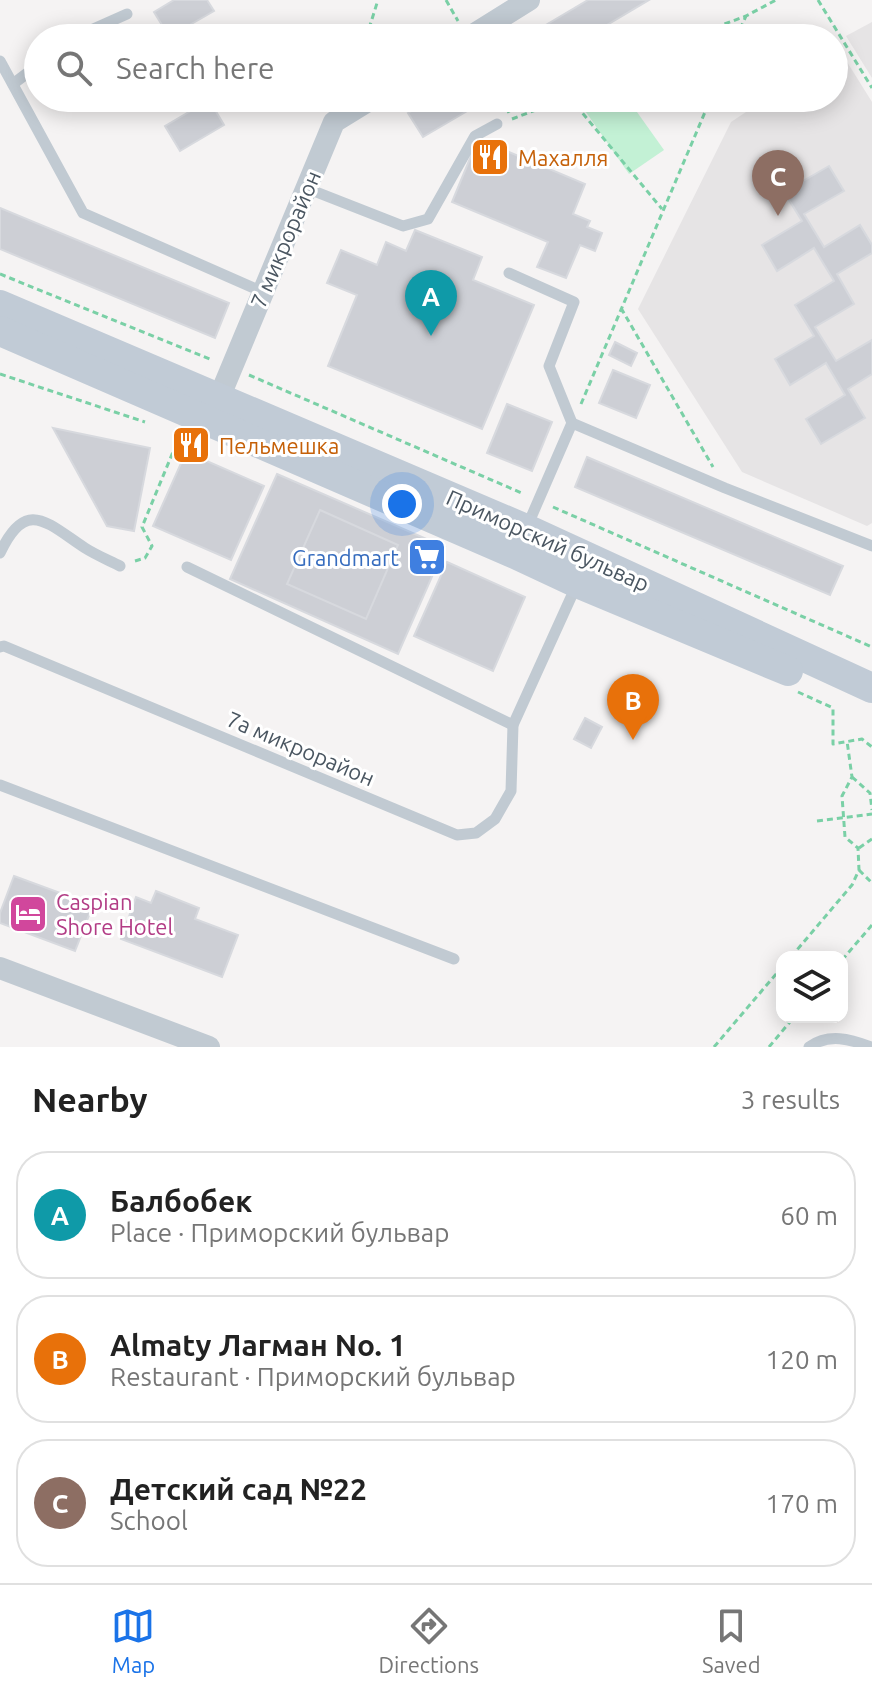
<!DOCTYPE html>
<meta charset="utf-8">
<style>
:root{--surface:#fff;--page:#f2f2f2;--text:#222;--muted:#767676;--line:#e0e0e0;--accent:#1a73e8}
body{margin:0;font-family:Ubuntu,sans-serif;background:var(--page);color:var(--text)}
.controls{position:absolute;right:24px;bottom:24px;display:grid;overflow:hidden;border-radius:16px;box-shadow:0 4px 20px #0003}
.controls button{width:72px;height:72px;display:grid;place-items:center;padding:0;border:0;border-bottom:2px solid var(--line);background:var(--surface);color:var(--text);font:40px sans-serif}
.you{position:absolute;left:402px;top:504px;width:28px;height:28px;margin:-20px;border:6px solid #fff;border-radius:50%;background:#1a73e8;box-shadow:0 0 0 12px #1a73e833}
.badge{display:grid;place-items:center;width:52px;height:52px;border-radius:50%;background:var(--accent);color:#fff;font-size:26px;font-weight:700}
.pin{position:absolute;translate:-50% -66px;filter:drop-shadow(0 2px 4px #0008)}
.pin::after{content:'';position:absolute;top:42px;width:28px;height:24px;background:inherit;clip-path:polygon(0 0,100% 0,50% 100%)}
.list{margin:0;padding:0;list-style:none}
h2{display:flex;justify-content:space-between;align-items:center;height:104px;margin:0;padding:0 32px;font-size:34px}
h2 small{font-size:26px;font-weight:400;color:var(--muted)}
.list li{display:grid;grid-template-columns:52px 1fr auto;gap:24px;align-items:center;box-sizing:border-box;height:128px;margin:0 16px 16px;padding:0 16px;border:2px solid var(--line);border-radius:32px}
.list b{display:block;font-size:30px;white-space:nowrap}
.list p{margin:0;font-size:26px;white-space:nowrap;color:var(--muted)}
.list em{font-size:26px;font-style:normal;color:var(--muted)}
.icon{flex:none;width:44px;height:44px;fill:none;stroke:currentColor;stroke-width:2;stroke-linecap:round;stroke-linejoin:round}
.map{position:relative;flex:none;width:872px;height:1047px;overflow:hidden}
.search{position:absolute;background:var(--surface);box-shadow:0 4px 20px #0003;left:24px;right:24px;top:24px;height:88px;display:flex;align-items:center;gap:20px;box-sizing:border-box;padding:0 28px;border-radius:44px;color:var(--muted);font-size:30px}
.sheet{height:536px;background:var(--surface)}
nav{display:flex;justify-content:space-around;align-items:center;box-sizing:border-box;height:112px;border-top:2px solid var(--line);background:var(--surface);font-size:22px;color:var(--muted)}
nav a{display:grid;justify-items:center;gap:4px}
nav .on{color:var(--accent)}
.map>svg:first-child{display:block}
</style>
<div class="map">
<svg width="872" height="1047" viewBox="0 0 872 1047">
<rect width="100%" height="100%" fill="#f5f3f3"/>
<!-- education -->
<g fill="#e6e4e5">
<path d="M 872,22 L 872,78 L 846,36 Z"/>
<path d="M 839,49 L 872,102 L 872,523 L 867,526 L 742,472 L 638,309 L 731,122 L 767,98 L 834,98 L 834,53 Z"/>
</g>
<!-- green -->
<path fill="#c3f1d5" d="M 591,98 L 627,98 L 664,150 L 629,174 L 581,105 Z"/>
<!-- building -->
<g fill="#cdcfd5" stroke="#d7d9de" stroke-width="2">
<path d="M 174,0 L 207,0 L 214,11 L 174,34 L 177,38 L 170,38 L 154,12 Z"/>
<path d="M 588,0 L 649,0 L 585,38 L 524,38 Z"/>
<path d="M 202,98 L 208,98 L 224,125 L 180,151 L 165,126 L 204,103 Z"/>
<path d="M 434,98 L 462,98 L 469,110 L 423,137 L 408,113 Z"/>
<path d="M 478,139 L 585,184 L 573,214 L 590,221 L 587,227 L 602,233 L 595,251 L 580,245 L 566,278 L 537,267 L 548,242 L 452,202 Z"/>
<path d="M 829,166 L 844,191 L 804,214 L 824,247 L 860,225 L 872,245 L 872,253 L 837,274 L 854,304 L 815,327 L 836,361 L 872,340 L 872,374 L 848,389 L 865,418 L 821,444 L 806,419 L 845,395 L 826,363 L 790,385 L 775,359 L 814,336 L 795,305 L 834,281 L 814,248 L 777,271 L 762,245 L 802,221 L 784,192 Z"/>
<path d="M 0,208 L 229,303 L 215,338 L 0,249 Z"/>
<path d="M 415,230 L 482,257 L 473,280 L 534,305 L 482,429 L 328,366 L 357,295 L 327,283 L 341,250 L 377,265 L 386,242 L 406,251 Z"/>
<path d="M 615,342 L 637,353 L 631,366 L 609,355 Z"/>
<path d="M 613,370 L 650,385 L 636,418 L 599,403 Z"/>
<path d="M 507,404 L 552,422 L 532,471 L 487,453 Z"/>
<path d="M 53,428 L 150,448 L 134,531 L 107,526 Z"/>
<path d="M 186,452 L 264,486 L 231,560 L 153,526 Z"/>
<path d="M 587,457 L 843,566 L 830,595 L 575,487 Z"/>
<path d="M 277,474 L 445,547 L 398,654 L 230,579 Z"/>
<path d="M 320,510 L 398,545 L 366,619 L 287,584 Z"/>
<path d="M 447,562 L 525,597 L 493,671 L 414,636 Z"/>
<path d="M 585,718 L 602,727 L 591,748 L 574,739 Z"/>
<path d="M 14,876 L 93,905 L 75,951 L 0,923 L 0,913 Z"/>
<path d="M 156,891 L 199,908 L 195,919 L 238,935 L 222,977 L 121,939 L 136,897 L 151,903 Z"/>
</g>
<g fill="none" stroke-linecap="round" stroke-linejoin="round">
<!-- path -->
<g stroke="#7ad0a6" stroke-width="3" stroke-dasharray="6 4" stroke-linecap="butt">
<path d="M 446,0 L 458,21"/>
<path d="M 818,0 L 872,88"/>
<path d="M 366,38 L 378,0"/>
<path d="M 687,38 L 746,16 L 776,0"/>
<path d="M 736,38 L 746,16"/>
<path d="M 503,98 L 509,113"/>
<path d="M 570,98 L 662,209"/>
<path d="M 512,119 L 567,98"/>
<path d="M 0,274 L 212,360"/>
<path d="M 621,308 L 713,467"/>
<path d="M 0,374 L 145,422"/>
<path d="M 249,375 L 524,494"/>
<path d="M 581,404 L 711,98"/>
<path d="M 553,507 L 872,647"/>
<path d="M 135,561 L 145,558 L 152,546 L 142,527 L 180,435"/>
<path d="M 798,692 L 833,708 L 833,744 L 862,739 L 872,747"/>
<path d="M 852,777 L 870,793 L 872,810"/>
<path d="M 817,821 L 872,814"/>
<path d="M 859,848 L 872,839"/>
<path d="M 859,870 L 872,883"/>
<path d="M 791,957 L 852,885 L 859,870 L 858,848 L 845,837 L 842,796 L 852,777 L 847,741"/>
<path d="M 842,960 L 872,925"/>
<path d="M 714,1047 L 782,967"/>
<path d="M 769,1047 L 794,1017"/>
</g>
<!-- lane -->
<g stroke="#c1cad2" stroke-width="11">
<path d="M 73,38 L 127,14"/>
<path d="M 0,61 L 83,213 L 263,292"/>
<path d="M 13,84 L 38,65"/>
<path d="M 306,188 L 403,226 L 428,219 L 475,136 L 497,124"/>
<path d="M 509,273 L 574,302 L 549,366 L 572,423"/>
<path d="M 526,529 L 572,423 L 725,488 L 872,546"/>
<path d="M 0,553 C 26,497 47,523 85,548 C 96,555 108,560 120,566"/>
<path d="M 187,567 L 513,725"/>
<path d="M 0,647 L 4,646 L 457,835 L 476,833 L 495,819 L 511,791 L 513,725 L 577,584"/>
<path d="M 0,785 L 454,959"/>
<path d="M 809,1047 C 829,1033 850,1039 871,1047"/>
</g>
<!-- street -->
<g stroke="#c1cad2" stroke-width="22">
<path d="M 468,38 L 529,0"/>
<path d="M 219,398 L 334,122 L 373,98"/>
<path d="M 0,968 L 209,1047"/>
</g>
<!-- secondary -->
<g stroke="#c1cbd6" stroke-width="30">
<path d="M 0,305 L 526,529 L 872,688"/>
<path d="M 0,331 L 515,554 L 577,583 L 788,671"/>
</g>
</g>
<!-- icons -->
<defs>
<symbol id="restaurant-square" viewBox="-11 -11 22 22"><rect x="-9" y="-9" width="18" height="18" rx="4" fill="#e8710a" stroke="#fff"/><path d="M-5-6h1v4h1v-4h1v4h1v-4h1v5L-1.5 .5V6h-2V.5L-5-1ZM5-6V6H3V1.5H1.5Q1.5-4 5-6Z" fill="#fff"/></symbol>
<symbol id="supermarket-square" viewBox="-11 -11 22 22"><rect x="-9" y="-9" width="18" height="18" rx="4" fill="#3f7fe0" stroke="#fff"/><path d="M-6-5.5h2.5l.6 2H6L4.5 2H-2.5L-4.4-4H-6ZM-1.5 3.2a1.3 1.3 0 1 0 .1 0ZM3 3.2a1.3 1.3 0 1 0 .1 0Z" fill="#fff"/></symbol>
<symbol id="hotel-square" viewBox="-11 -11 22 22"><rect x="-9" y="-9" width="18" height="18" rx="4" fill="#d1479c" stroke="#fff"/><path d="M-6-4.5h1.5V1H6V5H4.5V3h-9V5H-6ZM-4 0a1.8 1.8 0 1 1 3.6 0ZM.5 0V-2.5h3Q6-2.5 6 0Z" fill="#fff"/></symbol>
</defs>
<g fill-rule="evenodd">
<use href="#restaurant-square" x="468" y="135" width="44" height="44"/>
<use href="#restaurant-square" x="169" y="423" width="44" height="44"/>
<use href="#supermarket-square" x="405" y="535" width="44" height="44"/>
<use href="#hotel-square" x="6" y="892" width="44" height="44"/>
</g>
<g text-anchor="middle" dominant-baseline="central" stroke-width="6" stroke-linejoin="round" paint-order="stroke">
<!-- food labels -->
<g font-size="22" fill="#c56008" stroke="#fff" text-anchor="start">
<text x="518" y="157">Махалля</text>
<text x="219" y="445">Пельмешка</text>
</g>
<!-- street labels -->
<g font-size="22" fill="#4a5661" stroke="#fff">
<text transform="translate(285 239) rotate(-67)">7 микрорайон</text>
<text transform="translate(548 540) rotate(24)">Приморский бульвар</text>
<text transform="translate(301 748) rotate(23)">7а микрорайон</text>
</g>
<!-- shop labels -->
<g font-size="22" fill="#366cbe" stroke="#fff" text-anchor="end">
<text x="399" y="557">Grandmart</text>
</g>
<!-- hotel labels -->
<g font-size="22" fill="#b23c85" stroke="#fff" text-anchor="start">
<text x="56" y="901">Caspian<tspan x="56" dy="25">Shore Hotel</tspan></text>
</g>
</g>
</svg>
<div class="controls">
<button><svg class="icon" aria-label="layers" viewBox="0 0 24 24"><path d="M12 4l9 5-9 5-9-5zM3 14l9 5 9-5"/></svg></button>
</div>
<div class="you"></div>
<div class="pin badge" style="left:431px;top:336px;background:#0f9aa8">A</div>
<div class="pin badge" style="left:633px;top:740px;background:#e8710a">B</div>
<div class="pin badge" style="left:778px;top:216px;background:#8d6e63">C</div>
<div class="search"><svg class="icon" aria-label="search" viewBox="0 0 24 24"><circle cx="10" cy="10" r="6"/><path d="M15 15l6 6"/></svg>Search here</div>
</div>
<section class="sheet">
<h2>Nearby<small>3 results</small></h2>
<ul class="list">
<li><span class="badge" style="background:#0f9aa8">A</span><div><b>Балбобек</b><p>Place · Приморский бульвар</p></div><em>60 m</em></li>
<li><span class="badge" style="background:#e8710a">B</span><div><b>Almaty Лагман No. 1</b><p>Restaurant · Приморский бульвар</p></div><em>120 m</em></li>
<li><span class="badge" style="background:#8d6e63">C</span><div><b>Детский сад №22</b><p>School</p></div><em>170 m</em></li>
</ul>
</section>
<nav>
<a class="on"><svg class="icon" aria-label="map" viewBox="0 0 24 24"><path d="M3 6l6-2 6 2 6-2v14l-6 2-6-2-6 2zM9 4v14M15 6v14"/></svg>Map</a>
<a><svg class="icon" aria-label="directions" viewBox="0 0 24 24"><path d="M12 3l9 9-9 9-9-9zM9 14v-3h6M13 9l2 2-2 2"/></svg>Directions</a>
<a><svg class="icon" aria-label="saved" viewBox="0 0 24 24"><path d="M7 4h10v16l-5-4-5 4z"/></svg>Saved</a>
</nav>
